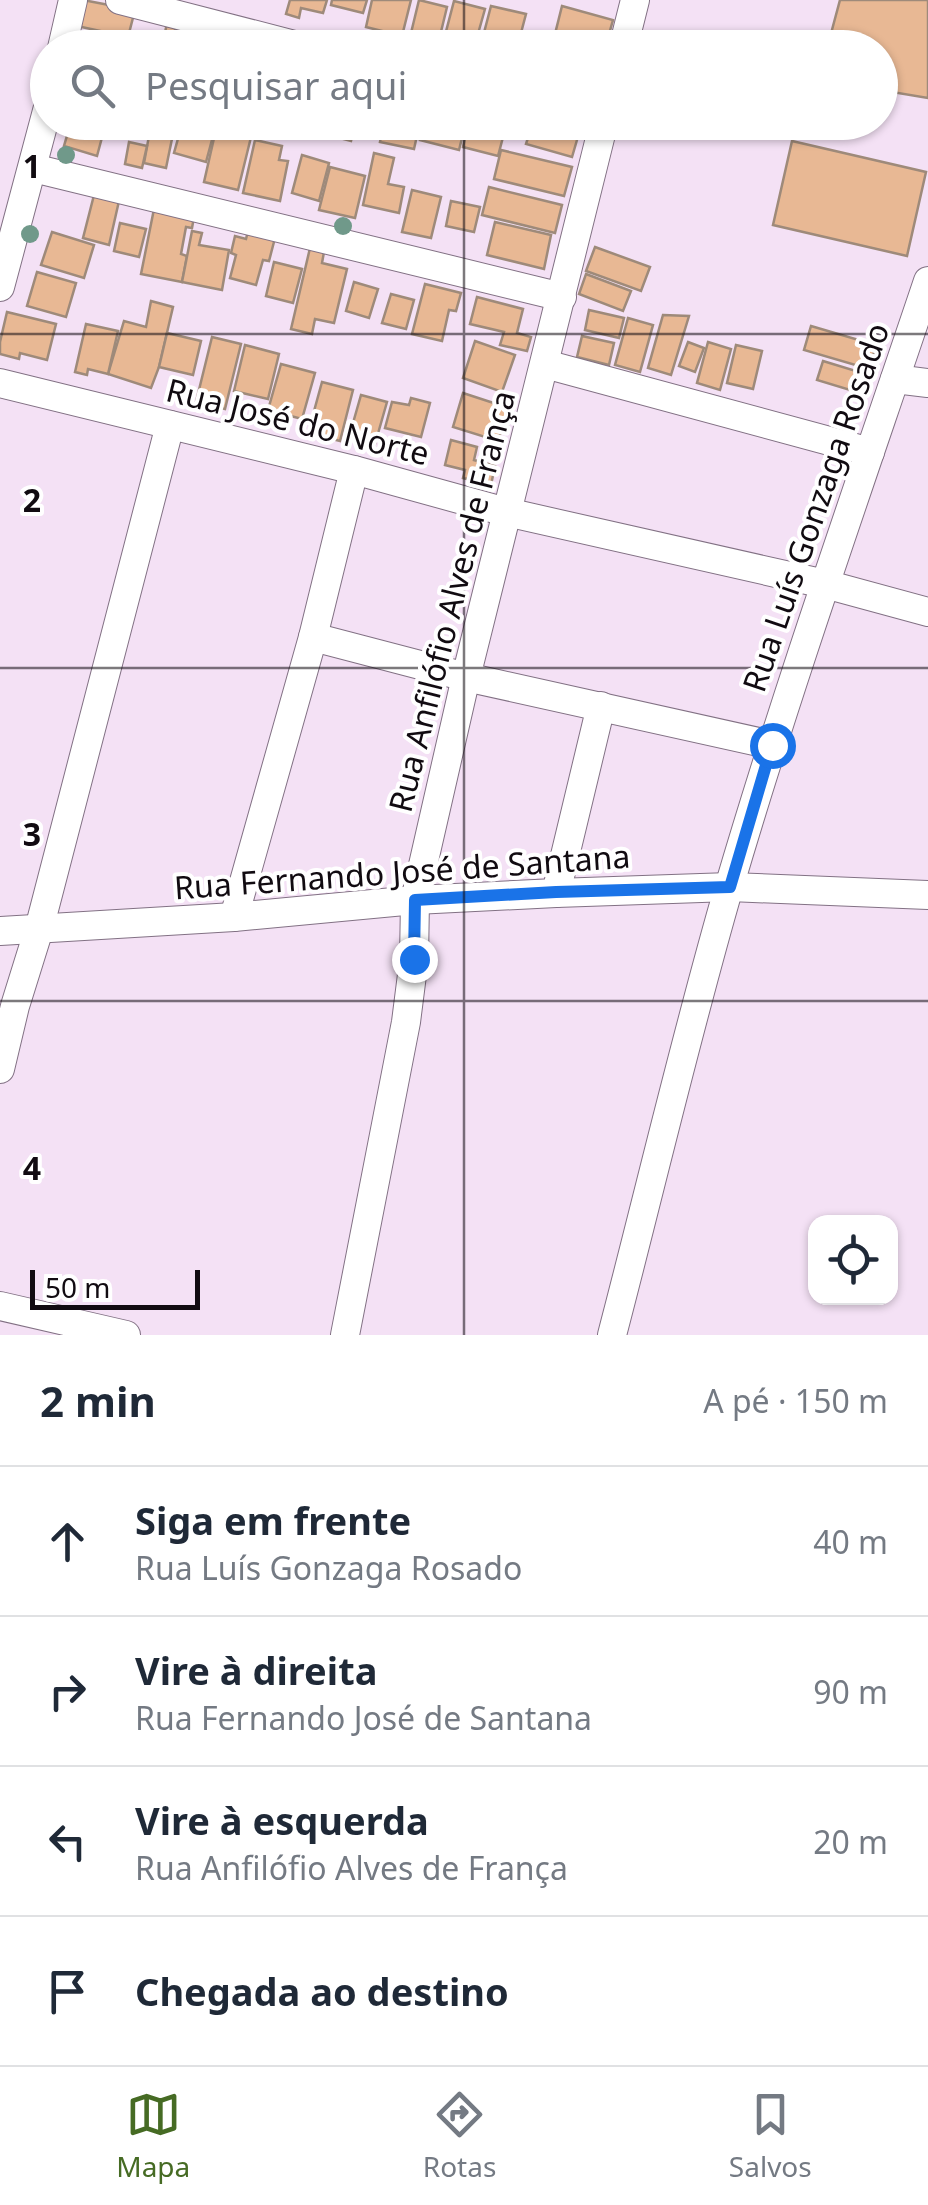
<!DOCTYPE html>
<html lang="pt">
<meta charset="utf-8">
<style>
:root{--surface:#fff;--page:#f6f6f7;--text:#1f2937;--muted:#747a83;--line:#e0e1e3;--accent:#466b24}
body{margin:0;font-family:"Noto Sans",sans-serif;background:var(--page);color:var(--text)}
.controls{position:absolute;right:30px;bottom:30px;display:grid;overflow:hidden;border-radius:20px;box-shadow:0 2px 8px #0004}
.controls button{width:90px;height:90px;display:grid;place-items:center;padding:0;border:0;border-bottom:2px solid var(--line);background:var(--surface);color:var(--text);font:50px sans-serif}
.scale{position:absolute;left:30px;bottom:25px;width:170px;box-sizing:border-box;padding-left:10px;border:5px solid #110b11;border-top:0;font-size:28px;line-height:35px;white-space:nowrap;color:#110b11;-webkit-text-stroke:8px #fff;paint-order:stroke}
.stop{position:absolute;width:30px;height:30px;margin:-22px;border:8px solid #1a73e8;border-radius:50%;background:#fff}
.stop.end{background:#1a73e8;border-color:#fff;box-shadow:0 2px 10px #0008}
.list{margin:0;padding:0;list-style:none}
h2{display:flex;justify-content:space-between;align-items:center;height:130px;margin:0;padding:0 40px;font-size:42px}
h2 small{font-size:32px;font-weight:400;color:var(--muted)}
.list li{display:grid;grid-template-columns:65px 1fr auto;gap:30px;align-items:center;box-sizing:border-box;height:150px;padding:0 40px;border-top:2px solid var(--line)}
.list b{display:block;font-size:38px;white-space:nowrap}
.list p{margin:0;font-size:32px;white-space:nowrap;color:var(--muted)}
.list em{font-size:32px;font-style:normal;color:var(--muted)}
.icon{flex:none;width:55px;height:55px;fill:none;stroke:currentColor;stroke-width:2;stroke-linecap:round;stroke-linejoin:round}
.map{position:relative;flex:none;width:928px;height:1335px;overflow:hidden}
.search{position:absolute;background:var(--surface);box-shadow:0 2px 8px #0004;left:30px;right:30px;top:30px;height:110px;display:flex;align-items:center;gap:25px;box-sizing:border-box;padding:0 35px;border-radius:55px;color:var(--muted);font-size:38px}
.sheet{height:730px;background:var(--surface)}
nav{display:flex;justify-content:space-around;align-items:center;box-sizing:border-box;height:140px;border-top:2px solid var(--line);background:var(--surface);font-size:28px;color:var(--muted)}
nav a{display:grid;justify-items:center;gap:5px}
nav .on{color:var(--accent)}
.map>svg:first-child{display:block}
</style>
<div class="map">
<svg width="928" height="1335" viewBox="0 0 928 1335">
<rect width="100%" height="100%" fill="#f4e1f5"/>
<!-- building -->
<g fill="#e8b894" stroke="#9e8a7a" stroke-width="2.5">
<path d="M 83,0 L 135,10 L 128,37 L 77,26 Z"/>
<path d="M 290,0 L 327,0 L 323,13 L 301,8 L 299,18 L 286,14 Z"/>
<path d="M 332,0 L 367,0 L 363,13 L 331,5 Z"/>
<path d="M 372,0 L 411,0 L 402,36 L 366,27 Z"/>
<path d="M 419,0 L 447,7 L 439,40 L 411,33 Z"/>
<path d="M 840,0 L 928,0 L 928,98 L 880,90 L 880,48 L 838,48 L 839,43 L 829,41 Z"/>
<path d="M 454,1 L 485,9 L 474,48 L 460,48 L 443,43 Z"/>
<path d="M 491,6 L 526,14 L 517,48 L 480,48 Z"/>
<path d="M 562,6 L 613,20 L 605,48 L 570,48 L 572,39 L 555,34 Z"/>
<path d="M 167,23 L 176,25 L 174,35 L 191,39 L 191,48 L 166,48 L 167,43 L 163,42 Z"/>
<path d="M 71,122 L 104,130 L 97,156 L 64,146 Z"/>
<path d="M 103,122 L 147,122 L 144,137 L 102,127 Z"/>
<path d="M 339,122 L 356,122 L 351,141 L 336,137 Z"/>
<path d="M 384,122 L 420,122 L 414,149 L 380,142 Z"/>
<path d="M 424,122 L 466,122 L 459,150 L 420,140 Z"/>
<path d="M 469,122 L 507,122 L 498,156 L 463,147 Z"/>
<path d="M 533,122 L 544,122 L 579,133 L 572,157 L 526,144 Z"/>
<path d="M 151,125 L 174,129 L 166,168 L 144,163 Z"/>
<path d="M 217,125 L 252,133 L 238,190 L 204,182 Z"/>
<path d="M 181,128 L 213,136 L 206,162 L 174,153 Z"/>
<path d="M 255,140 L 282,146 L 279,160 L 288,161 L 280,201 L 243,193 Z"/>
<path d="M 792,141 L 926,172 L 907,256 L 773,225 Z"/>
<path d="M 129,142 L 147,146 L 142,168 L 125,164 Z"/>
<path d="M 501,150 L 572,167 L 564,196 L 494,179 Z"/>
<path d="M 374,153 L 394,158 L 388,184 L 404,187 L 399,213 L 363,205 Z"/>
<path d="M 302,155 L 329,163 L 319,201 L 292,193 Z"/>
<path d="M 330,167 L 365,176 L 355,218 L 319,210 Z"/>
<path d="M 489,187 L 562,205 L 555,233 L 482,215 Z"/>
<path d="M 412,190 L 441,197 L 431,238 L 402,232 Z"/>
<path d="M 94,195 L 119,201 L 109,245 L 83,238 Z"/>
<path d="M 451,201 L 480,207 L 474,232 L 446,226 Z"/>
<path d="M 154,209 L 194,217 L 192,228 L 186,227 L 181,254 L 187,256 L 182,282 L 141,274 Z"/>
<path d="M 495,222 L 551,235 L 544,269 L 487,255 Z"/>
<path d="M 120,223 L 146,229 L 139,257 L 114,251 Z"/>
<path d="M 192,231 L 202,233 L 199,245 L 229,250 L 222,290 L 182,282 Z"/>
<path d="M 248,231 L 275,238 L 269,261 L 263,260 L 256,285 L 230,278 L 236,255 L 231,253 L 235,236 L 246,239 Z"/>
<path d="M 52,232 L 94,245 L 84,278 L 41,265 Z"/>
<path d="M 595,247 L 650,267 L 641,291 L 586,271 Z"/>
<path d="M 310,248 L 324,252 L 322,263 L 347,269 L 334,323 L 315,319 L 312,334 L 291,329 Z"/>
<path d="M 274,262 L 302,269 L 293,303 L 266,296 Z"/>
<path d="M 37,272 L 76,283 L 66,317 L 27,306 Z"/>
<path d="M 586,274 L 631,291 L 623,311 L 579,294 Z"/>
<path d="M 354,282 L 378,289 L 369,318 L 346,311 Z"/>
<path d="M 425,284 L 461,293 L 456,311 L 449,310 L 442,341 L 412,334 Z"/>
<path d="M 391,294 L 414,300 L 406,329 L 382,323 Z"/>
<path d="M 477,297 L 523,309 L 517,333 L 531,337 L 527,351 L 500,345 L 504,332 L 470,324 Z"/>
<path d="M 151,301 L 173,307 L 159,367 L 151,388 L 108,374 L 124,321 L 146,327 Z"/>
<path d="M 589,310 L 624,318 L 619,338 L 585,330 Z"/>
<path d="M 7,312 L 56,324 L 47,360 L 20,353 L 19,359 L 0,354 L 0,342 Z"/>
<path d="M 663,315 L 689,316 L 671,375 L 648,368 Z"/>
<path d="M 628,318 L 653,325 L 640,372 L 615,365 Z"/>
<path d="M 86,324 L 118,331 L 108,374 L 88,369 L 87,375 L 75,372 Z"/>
<path d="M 811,326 L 876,345 L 869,369 L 804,350 Z"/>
<path d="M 167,333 L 201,341 L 193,375 L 159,367 Z"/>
<path d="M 582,336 L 614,343 L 609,365 L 577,357 Z"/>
<path d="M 212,337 L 241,344 L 225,409 L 196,402 Z"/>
<path d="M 475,341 L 515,355 L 502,392 L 463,378 Z"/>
<path d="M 688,342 L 704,348 L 695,372 L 679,366 Z"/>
<path d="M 708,342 L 731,349 L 720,390 L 697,383 Z"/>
<path d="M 245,345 L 279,354 L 268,399 L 234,391 Z"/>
<path d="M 736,345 L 762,351 L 753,389 L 727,383 Z"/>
<path d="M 823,361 L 856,371 L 850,390 L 817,380 Z"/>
<path d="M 281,364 L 315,373 L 302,419 L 268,410 Z"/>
<path d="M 322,382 L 353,390 L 340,441 L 308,433 Z"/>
<path d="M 463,393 L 509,408 L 498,441 L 453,427 Z"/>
<path d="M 361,395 L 387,402 L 375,444 L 349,437 Z"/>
<path d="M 411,398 L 430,403 L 421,437 L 385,428 L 392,402 L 409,405 Z"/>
<path d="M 451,440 L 477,447 L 474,460 L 495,466 L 491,485 L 463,478 L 465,470 L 445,465 Z"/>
</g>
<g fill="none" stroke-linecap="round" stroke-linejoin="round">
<defs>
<g id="minor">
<path d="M 120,0 L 306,48"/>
<path d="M 62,48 L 73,0"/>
<path d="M 623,48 L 635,0"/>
<path d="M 33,168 L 562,297"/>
<path d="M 0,287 L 48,107"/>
<path d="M 545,364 L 870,452"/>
<path d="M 895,379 L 928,383"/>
<path d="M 0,383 L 354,470 L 506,512 L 825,584 L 928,612"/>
<path d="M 313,637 L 466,677 L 772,745"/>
<path d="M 556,893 L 601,706"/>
<path d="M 234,917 L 313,637 L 354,470"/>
<path d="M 0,931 L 234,917 L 415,900 L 556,893 L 730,887 L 928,895"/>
<path d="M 0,1069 L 15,1006 L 39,929 L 170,425"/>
<path d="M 0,1306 L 126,1335"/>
<path d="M 345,1335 L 406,1022 L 414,959 L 415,900 L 466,677 L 604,122"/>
<path d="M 612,1335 C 651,1186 686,1035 729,887 C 789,683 860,483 928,281"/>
</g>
</defs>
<!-- minor casing -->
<use href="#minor" stroke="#827184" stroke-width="30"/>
<!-- minor -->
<use href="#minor" stroke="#fff" stroke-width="28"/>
</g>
<!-- trees -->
<g fill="#70998a">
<circle cx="66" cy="155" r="9"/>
<circle cx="343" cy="226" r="9"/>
<circle cx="30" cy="234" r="9"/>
</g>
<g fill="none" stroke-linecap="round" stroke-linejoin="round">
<!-- route -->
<path stroke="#1a73e8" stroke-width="12" d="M 414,959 L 415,900 L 556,892 L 730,887 L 772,745"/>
</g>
<!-- grid -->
<path fill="none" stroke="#110b11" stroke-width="2.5" stroke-opacity="0.55" d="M 464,0 L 464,48M 464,122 L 464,1335M 0,334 L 928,334M 0,668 L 928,668M 0,1001 L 928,1001"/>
<g text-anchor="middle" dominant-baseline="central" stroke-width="8" stroke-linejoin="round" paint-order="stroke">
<!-- street labels -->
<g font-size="32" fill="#110b11" stroke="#fff">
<text transform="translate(298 421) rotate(14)">Rua José do Norte</text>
<text transform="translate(815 507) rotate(-71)">Rua Luís Gonzaga Rosado</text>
<text transform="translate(451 601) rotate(-76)">Rua Anfilófio Alves de França</text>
<text transform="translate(402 871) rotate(-4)">Rua Fernando José de Santana</text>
</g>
</g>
<g font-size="32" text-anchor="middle" font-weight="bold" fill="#110b11" stroke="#fff" stroke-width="8" stroke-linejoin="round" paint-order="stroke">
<text x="32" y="178">1</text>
<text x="32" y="512">2</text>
<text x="32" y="846">3</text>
<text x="32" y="1180">4</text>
</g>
</svg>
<div class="controls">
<button><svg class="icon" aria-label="locate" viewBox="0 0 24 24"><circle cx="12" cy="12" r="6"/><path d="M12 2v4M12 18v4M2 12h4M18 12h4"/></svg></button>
</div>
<div class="scale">50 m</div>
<div class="stop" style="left:772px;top:745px"></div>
<div class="stop end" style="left:414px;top:959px"></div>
<div class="search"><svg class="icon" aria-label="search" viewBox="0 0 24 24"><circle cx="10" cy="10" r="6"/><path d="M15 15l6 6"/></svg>Pesquisar aqui</div>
</div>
<section class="sheet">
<h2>2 min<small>A pé · 150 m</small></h2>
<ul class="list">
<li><svg class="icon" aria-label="ahead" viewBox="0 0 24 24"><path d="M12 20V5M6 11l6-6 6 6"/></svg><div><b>Siga em frente</b><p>Rua Luís Gonzaga Rosado</p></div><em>40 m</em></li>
<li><svg class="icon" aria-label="right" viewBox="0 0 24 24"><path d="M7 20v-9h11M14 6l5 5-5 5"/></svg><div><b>Vire à direita</b><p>Rua Fernando José de Santana</p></div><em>90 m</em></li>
<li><svg class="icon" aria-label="left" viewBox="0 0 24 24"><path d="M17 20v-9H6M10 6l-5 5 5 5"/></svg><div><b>Vire à esquerda</b><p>Rua Anfilófio Alves de França</p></div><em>20 m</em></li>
<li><svg class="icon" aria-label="arrive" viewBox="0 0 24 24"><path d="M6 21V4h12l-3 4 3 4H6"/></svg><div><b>Chegada ao destino</b></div></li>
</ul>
</section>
<nav>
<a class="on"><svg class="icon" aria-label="map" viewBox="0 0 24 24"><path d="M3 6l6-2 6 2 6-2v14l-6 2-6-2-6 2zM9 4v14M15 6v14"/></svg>Mapa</a>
<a><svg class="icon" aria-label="directions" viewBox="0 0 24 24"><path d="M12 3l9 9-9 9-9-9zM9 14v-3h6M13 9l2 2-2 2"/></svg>Rotas</a>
<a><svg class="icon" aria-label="saved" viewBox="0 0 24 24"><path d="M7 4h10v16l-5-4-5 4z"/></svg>Salvos</a>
</nav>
